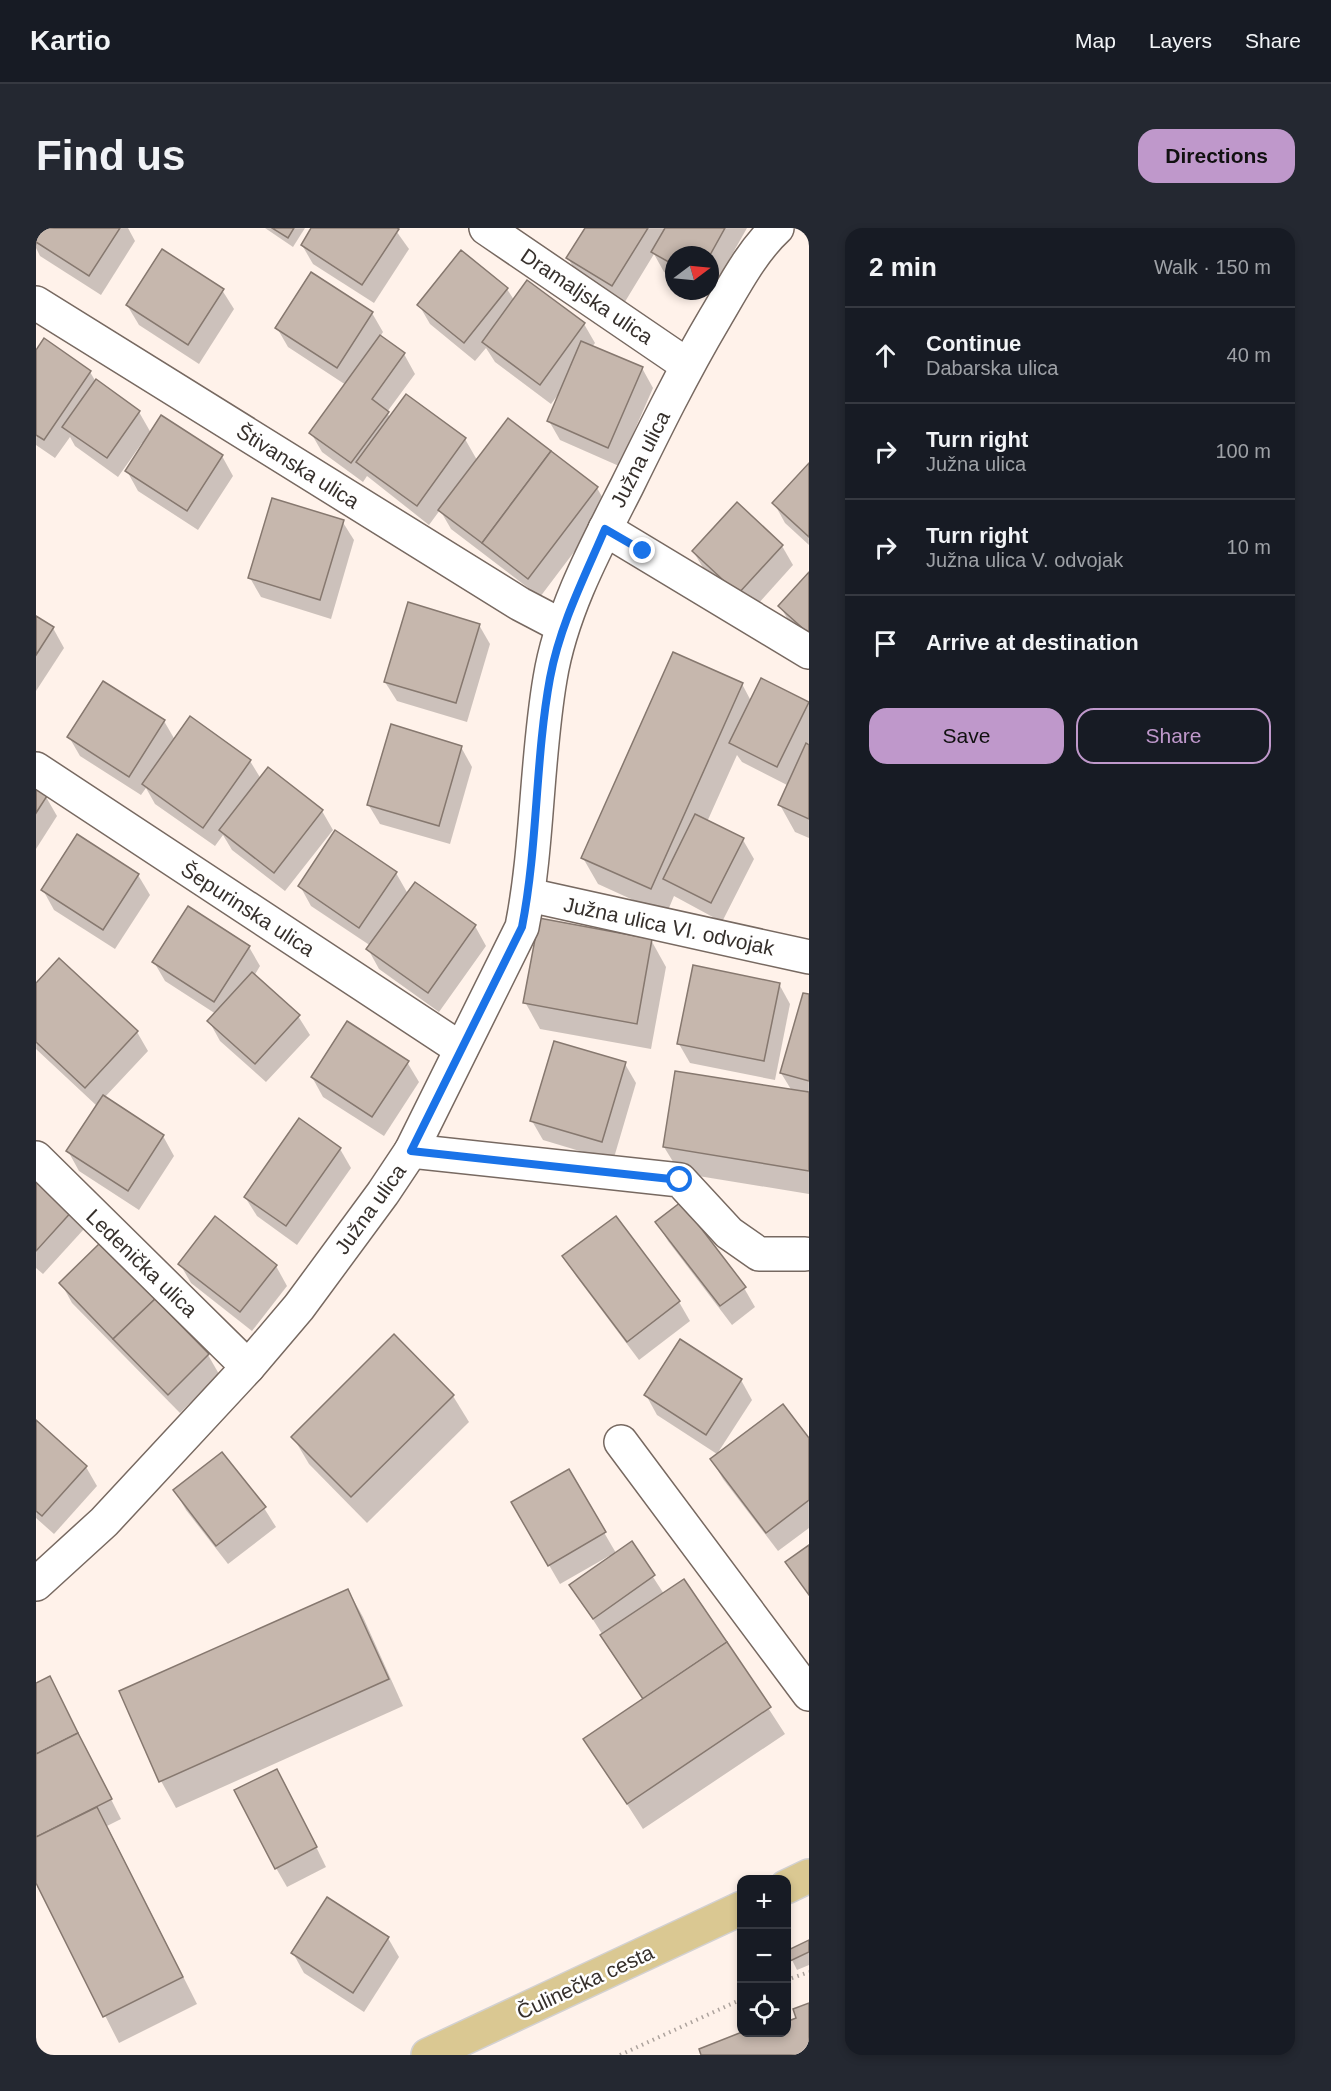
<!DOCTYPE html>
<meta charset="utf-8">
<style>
:root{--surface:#171b24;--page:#242831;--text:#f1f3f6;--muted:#9ea1a6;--line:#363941;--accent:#bf98cb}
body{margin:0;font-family:Arial,sans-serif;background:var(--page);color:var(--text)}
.controls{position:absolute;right:18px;bottom:18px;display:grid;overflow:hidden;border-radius:12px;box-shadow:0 3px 9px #0003}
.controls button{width:54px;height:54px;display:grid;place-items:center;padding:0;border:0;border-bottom:2px solid var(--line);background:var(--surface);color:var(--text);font:30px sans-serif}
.compass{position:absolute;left:629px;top:18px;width:54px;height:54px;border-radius:50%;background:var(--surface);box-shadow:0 3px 9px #0003;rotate:74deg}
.stop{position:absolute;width:18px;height:18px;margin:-14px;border:4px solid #1a73e8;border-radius:50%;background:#fff}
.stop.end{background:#1a73e8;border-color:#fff;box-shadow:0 2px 6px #0008}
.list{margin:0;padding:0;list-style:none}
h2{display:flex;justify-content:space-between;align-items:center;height:78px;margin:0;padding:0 24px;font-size:26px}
h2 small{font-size:20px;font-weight:400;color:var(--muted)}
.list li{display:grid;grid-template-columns:39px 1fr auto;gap:18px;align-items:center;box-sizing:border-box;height:96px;padding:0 24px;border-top:2px solid var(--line)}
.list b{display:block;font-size:22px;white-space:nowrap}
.list p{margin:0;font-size:20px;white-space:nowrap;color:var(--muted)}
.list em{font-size:20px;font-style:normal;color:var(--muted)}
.actions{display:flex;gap:12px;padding:18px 24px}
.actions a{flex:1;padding:14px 0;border:2px solid var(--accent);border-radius:18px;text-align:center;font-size:21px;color:var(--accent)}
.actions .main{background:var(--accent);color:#111}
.icon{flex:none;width:33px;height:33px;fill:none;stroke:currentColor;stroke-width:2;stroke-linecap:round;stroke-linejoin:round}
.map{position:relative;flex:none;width:773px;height:1827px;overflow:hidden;border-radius:18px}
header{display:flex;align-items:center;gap:36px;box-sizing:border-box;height:84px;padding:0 30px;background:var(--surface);border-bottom:2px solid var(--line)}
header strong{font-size:28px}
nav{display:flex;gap:33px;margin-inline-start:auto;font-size:21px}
.intro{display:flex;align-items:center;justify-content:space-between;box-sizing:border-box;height:144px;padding:0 36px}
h1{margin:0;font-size:42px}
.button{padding:15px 27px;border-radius:18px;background:var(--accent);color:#111;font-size:21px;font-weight:700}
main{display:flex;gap:36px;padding:0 36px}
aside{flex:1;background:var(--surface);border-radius:18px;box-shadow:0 3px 9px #0003}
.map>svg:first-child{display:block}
</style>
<header>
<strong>Kartio</strong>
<nav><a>Map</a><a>Layers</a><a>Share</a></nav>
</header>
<div class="intro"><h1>Find us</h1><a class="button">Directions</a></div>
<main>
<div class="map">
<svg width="773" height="1827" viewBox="0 0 773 1827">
<rect width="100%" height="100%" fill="#fff2ea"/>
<!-- shadow -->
<g fill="#0003">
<path d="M 0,0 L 92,0 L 99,13 L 65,67 L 4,28 L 0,20 Z"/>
<path d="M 229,0 L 269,0 L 257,19 Z"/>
<path d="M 277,0 L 358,0 L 373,21 L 338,75 L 277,36 L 266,17 Z"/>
<path d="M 551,0 L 711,0 L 672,69 L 662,63 L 674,63 L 674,27 L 638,27 L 638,49 L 628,44 L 618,26 L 587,77 L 543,49 L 532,30 Z"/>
<path d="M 471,61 L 478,72 L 548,96 L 559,115 L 556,119 L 606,140 L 617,160 L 583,238 L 524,212 L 513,193 L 524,164 L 515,176 L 459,134 L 450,120 L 439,133 L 394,96 L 383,77 Z"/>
<path d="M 186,62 L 198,81 L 163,136 L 103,97 L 91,77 Z"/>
<path d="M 336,85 L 347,104 L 344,109 L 368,126 L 379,146 L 351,184 L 354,190 L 370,168 L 429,211 L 441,232 L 561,260 L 572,279 L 504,369 L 415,301 L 404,282 L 393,297 L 331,248 L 327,254 L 286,224 L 275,205 L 310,157 L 252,119 L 241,100 Z"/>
<path d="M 0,124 L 54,144 L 60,154 L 103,184 L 115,205 L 186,228 L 197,248 L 162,302 L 102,263 L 91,243 L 108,217 L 106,215 L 82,249 L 39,218 L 34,209 L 19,230 L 0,217 Z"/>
<path d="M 773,237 L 773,317 L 749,295 L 738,275 Z"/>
<path d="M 306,293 L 318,312 L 295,391 L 225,369 L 214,350 Z"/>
<path d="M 746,318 L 757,337 L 714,385 L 669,343 L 657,323 Z"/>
<path d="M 773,346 L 773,414 L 755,397 L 744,378 Z"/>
<path d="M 0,389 L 17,400 L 28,420 L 0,463 Z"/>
<path d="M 443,397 L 454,416 L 431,494 L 361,473 L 349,454 Z"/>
<path d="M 726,452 L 773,476 L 773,610 L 759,604 L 744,577 L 753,558 L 706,534 L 701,527 L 671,594 L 707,612 L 718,631 L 686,694 L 638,668 L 630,687 L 562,656 L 547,630 L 706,456 L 715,473 Z"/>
<path d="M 68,455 L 128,493 L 139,512 L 214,533 L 225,551 L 286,583 L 297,602 L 249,663 L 196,622 L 187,607 L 179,618 L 119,576 L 110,560 L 105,567 L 44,528 L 33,509 Z"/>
<path d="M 425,519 L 436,539 L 414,616 L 344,596 L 332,576 Z"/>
<path d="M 0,562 L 10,569 L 21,588 L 0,621 Z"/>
<path d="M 42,608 L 102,647 L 114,667 L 79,721 L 18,682 L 7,662 Z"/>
<path d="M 360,645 L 372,666 L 379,656 L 439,698 L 450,718 L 403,784 L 343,741 L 332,721 L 335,718 L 275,678 L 264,658 Z"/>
<path d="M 615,712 L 630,739 L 615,821 L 504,801 L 489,774 Z"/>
<path d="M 213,719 L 224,738 L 218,748 L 262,788 L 274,807 L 230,854 L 184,813 L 173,793 L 180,786 L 129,753 L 118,734 Z"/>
<path d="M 743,756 L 754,776 L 739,852 L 654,835 L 643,816 Z"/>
<path d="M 0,757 L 101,804 L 112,823 L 68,870 L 127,908 L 138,928 L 103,982 L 43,943 L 32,923 L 61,878 L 0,821 Z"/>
<path d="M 773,768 L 773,966 L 644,945 L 628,919 L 756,863 L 745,845 Z"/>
<path d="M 371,834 L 383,854 L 348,908 L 287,869 L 276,849 Z"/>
<path d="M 589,836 L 600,855 L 577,933 L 507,912 L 496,893 Z"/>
<path d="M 304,921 L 315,940 L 261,1017 L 221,988 L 209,969 Z"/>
<path d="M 0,947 L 37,982 L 48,1001 L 7,1046 L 0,1040 Z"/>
<path d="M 179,990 L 240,1038 L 251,1058 L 216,1103 L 155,1055 L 144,1036 Z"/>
<path d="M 579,990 L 643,1074 L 654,1093 L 603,1132 L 540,1048 L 528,1029 Z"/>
<path d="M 621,994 L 708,1060 L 719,1079 L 696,1097 L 632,1013 Z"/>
<path d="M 65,1016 L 172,1127 L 183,1146 L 144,1185 L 36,1075 L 25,1055 Z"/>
<path d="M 358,1109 L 417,1168 L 433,1194 L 331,1295 L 273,1236 L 257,1209 Z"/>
<path d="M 645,1113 L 705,1152 L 716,1172 L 681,1226 L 621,1187 L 610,1167 Z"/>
<path d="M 0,1194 L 50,1239 L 61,1258 L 18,1306 L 0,1290 Z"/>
<path d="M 773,1212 L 773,1300 L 742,1323 L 687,1251 L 676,1232 Z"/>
<path d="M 532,1243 L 580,1325 L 595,1315 L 628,1366 L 690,1415 L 749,1506 L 607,1601 L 549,1511 L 608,1472 L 535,1357 L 575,1329 L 573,1328 L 524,1356 L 477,1275 Z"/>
<path d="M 139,1263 L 228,1280 L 240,1299 L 192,1336 L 150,1282 Z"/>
<path d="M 312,1362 L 327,1389 L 367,1478 L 140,1580 L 125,1553 Z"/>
<path d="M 14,1450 L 85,1591 L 71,1598 L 161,1776 L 83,1815 L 0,1652 L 0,1456 Z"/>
<path d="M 252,1562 L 290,1639 L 251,1659 L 240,1640 Z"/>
<path d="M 352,1710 L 363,1729 L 328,1784 L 268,1745 L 257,1725 Z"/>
<path d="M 773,1714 L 773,1737 L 761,1742 L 752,1724 Z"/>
</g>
<!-- building -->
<g fill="#c6b7ad" stroke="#86786f" stroke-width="1.5">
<path d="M 0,0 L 84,0 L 53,48 L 0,14 Z"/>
<path d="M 236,0 L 258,0 L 252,10 Z"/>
<path d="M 275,0 L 361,0 L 363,1 L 326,57 L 265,17 Z"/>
<path d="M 549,0 L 612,0 L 576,58 L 530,30 Z"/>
<path d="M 629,0 L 689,0 L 674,27 L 638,27 L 638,37 L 615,24 Z"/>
<path d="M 126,21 L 188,61 L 152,117 L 90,77 Z"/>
<path d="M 425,22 L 472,60 L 428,115 L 381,77 Z"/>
<path d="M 275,44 L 337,84 L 301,140 L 239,100 Z"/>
<path d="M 491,52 L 549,95 L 504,157 L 446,114 Z"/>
<path d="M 344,107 L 369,125 L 336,171 L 353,184 L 315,235 L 273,205 Z"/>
<path d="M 8,110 L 55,143 L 8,212 L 0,207 L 0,122 Z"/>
<path d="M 545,113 L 607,139 L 572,220 L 511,193 Z"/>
<path d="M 60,151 L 104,183 L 71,230 L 26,199 Z"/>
<path d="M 370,166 L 430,210 L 381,278 L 320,234 Z"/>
<path d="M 125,187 L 187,227 L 151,283 L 89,243 Z"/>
<path d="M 472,190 L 515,223 L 446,315 L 402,282 Z"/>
<path d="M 515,223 L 562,259 L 492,351 L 446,315 Z"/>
<path d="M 773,235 L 773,309 L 736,275 Z"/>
<path d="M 236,270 L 308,292 L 284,372 L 212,350 Z"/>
<path d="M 701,274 L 747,317 L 702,366 L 656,323 Z"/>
<path d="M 773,344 L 773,406 L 742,378 Z"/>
<path d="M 372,374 L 444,396 L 420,475 L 348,454 Z"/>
<path d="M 0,388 L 18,399 L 0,427 Z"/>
<path d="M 637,424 L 707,455 L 615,661 L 545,630 Z"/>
<path d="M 725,450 L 773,474 L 741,539 L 693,515 Z"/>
<path d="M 67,453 L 129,492 L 93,549 L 31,509 Z"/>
<path d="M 154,488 L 215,532 L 167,600 L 106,556 Z"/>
<path d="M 355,496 L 426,518 L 403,598 L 331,577 Z"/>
<path d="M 770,515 L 773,517 L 773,591 L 742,577 Z"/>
<path d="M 232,539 L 287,582 L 238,645 L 183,602 Z"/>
<path d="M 0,560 L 11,568 L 0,585 Z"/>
<path d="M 659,586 L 708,610 L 675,675 L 627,651 Z"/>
<path d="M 299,602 L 361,644 L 323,700 L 262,658 Z"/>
<path d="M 41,606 L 103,646 L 67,702 L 5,662 Z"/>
<path d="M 379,654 L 440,697 L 392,765 L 330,721 Z"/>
<path d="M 152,678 L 214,718 L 178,774 L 116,734 Z"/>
<path d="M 503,690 L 616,711 L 601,796 L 487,775 Z"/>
<path d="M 23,730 L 102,803 L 49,860 L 0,814 L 0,755 Z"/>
<path d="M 657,737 L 744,755 L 728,833 L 641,816 Z"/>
<path d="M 216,744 L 264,787 L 219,836 L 171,793 Z"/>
<path d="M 767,765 L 773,766 L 773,853 L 744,845 Z"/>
<path d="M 311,793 L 373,833 L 336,889 L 275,849 Z"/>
<path d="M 518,813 L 590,834 L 566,914 L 494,893 Z"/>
<path d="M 639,843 L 773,864 L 773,943 L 627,919 Z"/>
<path d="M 67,867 L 128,907 L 92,963 L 30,923 Z"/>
<path d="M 263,890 L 305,920 L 250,998 L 208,969 Z"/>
<path d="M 0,945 L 38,981 L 0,1023 Z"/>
<path d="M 645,974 L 710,1059 L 684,1078 L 619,994 Z"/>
<path d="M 179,988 L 241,1037 L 204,1084 L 142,1036 Z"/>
<path d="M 580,988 L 644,1073 L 591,1114 L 526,1028 Z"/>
<path d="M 65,1014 L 119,1071 L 77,1111 L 23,1055 Z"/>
<path d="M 119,1071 L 173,1126 L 132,1167 L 77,1111 Z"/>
<path d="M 358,1106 L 418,1167 L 315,1269 L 255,1209 Z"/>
<path d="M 644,1111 L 706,1151 L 670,1207 L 608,1167 Z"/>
<path d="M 747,1176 L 773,1210 L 773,1272 L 730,1305 L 674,1231 Z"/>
<path d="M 0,1192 L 51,1238 L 6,1288 L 0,1283 Z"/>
<path d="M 186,1224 L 230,1279 L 180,1318 L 137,1262 Z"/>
<path d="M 533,1241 L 570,1304 L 512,1338 L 475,1274 Z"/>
<path d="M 596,1313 L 619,1347 L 557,1391 L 533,1357 Z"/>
<path d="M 773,1317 L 773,1367 L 749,1334 Z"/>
<path d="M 648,1351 L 691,1414 L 607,1471 L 564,1407 Z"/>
<path d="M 312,1361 L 353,1451 L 123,1554 L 83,1463 Z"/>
<path d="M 691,1414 L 735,1479 L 591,1576 L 547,1511 Z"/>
<path d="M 14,1448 L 42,1505 L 0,1526 L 0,1455 Z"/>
<path d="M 42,1505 L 76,1571 L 0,1609 L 0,1526 Z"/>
<path d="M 241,1541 L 281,1619 L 239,1641 L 198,1562 Z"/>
<path d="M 61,1579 L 147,1749 L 67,1789 L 0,1655 L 0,1609 Z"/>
<path d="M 291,1669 L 353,1709 L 317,1765 L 255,1725 Z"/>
<path d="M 773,1712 L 773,1724 L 754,1733 L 750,1723 Z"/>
<path d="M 773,1775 L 773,1827 L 665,1827 L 663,1821 L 706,1804 L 714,1804 L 715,1807 L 722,1804 L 750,1804 L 750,1794 L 760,1790 L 757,1781 Z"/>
</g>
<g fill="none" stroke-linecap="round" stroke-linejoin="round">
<defs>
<g id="minor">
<path d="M 450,0 L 651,137"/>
<path d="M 0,75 L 484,376 L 526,398"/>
<path d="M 569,301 L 773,424"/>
<path d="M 0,541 L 425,821"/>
<path d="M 493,667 L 773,729"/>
<path d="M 375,923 L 644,952 L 693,1005 L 723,1026 L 769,1026"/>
<path d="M 0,930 L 212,1139"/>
<path d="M 585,1214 L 773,1466"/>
<path d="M 0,1356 L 68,1294 L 212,1139 L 263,1079 L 347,965 L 375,923 L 486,699 C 502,618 500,533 514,451 C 525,383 560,319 591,258 C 619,201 647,144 679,90 C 697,60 715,24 741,0"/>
</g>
<g id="major">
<path d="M 750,1659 L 773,1648"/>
<path d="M 392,1827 L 706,1680"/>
</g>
</defs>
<!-- minor casing -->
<use href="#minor" stroke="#776961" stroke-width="36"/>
<!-- major casing -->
<use href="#major" stroke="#d3d1d1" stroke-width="36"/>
<!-- path -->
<g stroke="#ada39d" stroke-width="4" stroke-dasharray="1.5 4.5" stroke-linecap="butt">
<path d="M 750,1752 L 773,1744"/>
<path d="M 584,1827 L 706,1771"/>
</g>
<!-- minor -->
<use href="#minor" stroke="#fff" stroke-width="33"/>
<!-- major -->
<use href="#major" stroke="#dac892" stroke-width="33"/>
</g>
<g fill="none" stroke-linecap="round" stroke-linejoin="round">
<!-- route -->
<path stroke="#1a73e8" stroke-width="8" d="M 607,323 L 569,301 C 548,350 524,397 514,450 C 499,532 502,617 486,699 L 375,923 L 644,952"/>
</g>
<g text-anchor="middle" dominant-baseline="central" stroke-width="5" stroke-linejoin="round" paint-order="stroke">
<!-- street labels -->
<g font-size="21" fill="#36302c" stroke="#fff">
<text transform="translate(551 68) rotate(34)">Dramaljska ulica</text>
<text transform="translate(604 231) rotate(-63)">Južna ulica</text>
<text transform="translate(262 238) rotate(32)">Štivanska ulica</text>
<text transform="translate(212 681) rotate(33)">Šepurinska ulica</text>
<text transform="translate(633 698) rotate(12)">Južna ulica VI. odvojak</text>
<text transform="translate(334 981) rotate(-54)">Južna ulica</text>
<text transform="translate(106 1035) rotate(44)">Ledenička ulica</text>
<text transform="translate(549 1754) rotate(-25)">Čulinečka cesta</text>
</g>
</g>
</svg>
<div class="controls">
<button>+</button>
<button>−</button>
<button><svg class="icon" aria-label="locate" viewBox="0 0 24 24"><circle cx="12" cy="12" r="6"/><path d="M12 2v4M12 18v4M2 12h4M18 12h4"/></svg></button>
</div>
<svg class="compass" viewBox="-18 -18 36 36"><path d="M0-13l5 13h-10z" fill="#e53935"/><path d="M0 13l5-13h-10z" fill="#9ea1a6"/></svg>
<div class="stop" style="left:644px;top:952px"></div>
<div class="stop end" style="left:607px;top:323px"></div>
</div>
<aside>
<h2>2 min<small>Walk · 150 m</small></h2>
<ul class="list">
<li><svg class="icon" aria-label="ahead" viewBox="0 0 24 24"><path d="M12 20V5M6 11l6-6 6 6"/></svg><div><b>Continue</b><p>Dabarska ulica</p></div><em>40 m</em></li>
<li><svg class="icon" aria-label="right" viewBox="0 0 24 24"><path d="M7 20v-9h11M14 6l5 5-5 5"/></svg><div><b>Turn right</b><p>Južna ulica</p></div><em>100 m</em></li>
<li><svg class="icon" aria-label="right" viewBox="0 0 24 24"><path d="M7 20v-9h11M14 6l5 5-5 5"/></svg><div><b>Turn right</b><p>Južna ulica V. odvojak</p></div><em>10 m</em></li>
<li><svg class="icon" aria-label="arrive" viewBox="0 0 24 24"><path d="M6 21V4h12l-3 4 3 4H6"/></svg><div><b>Arrive at destination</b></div></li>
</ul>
<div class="actions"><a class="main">Save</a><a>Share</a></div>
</aside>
</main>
